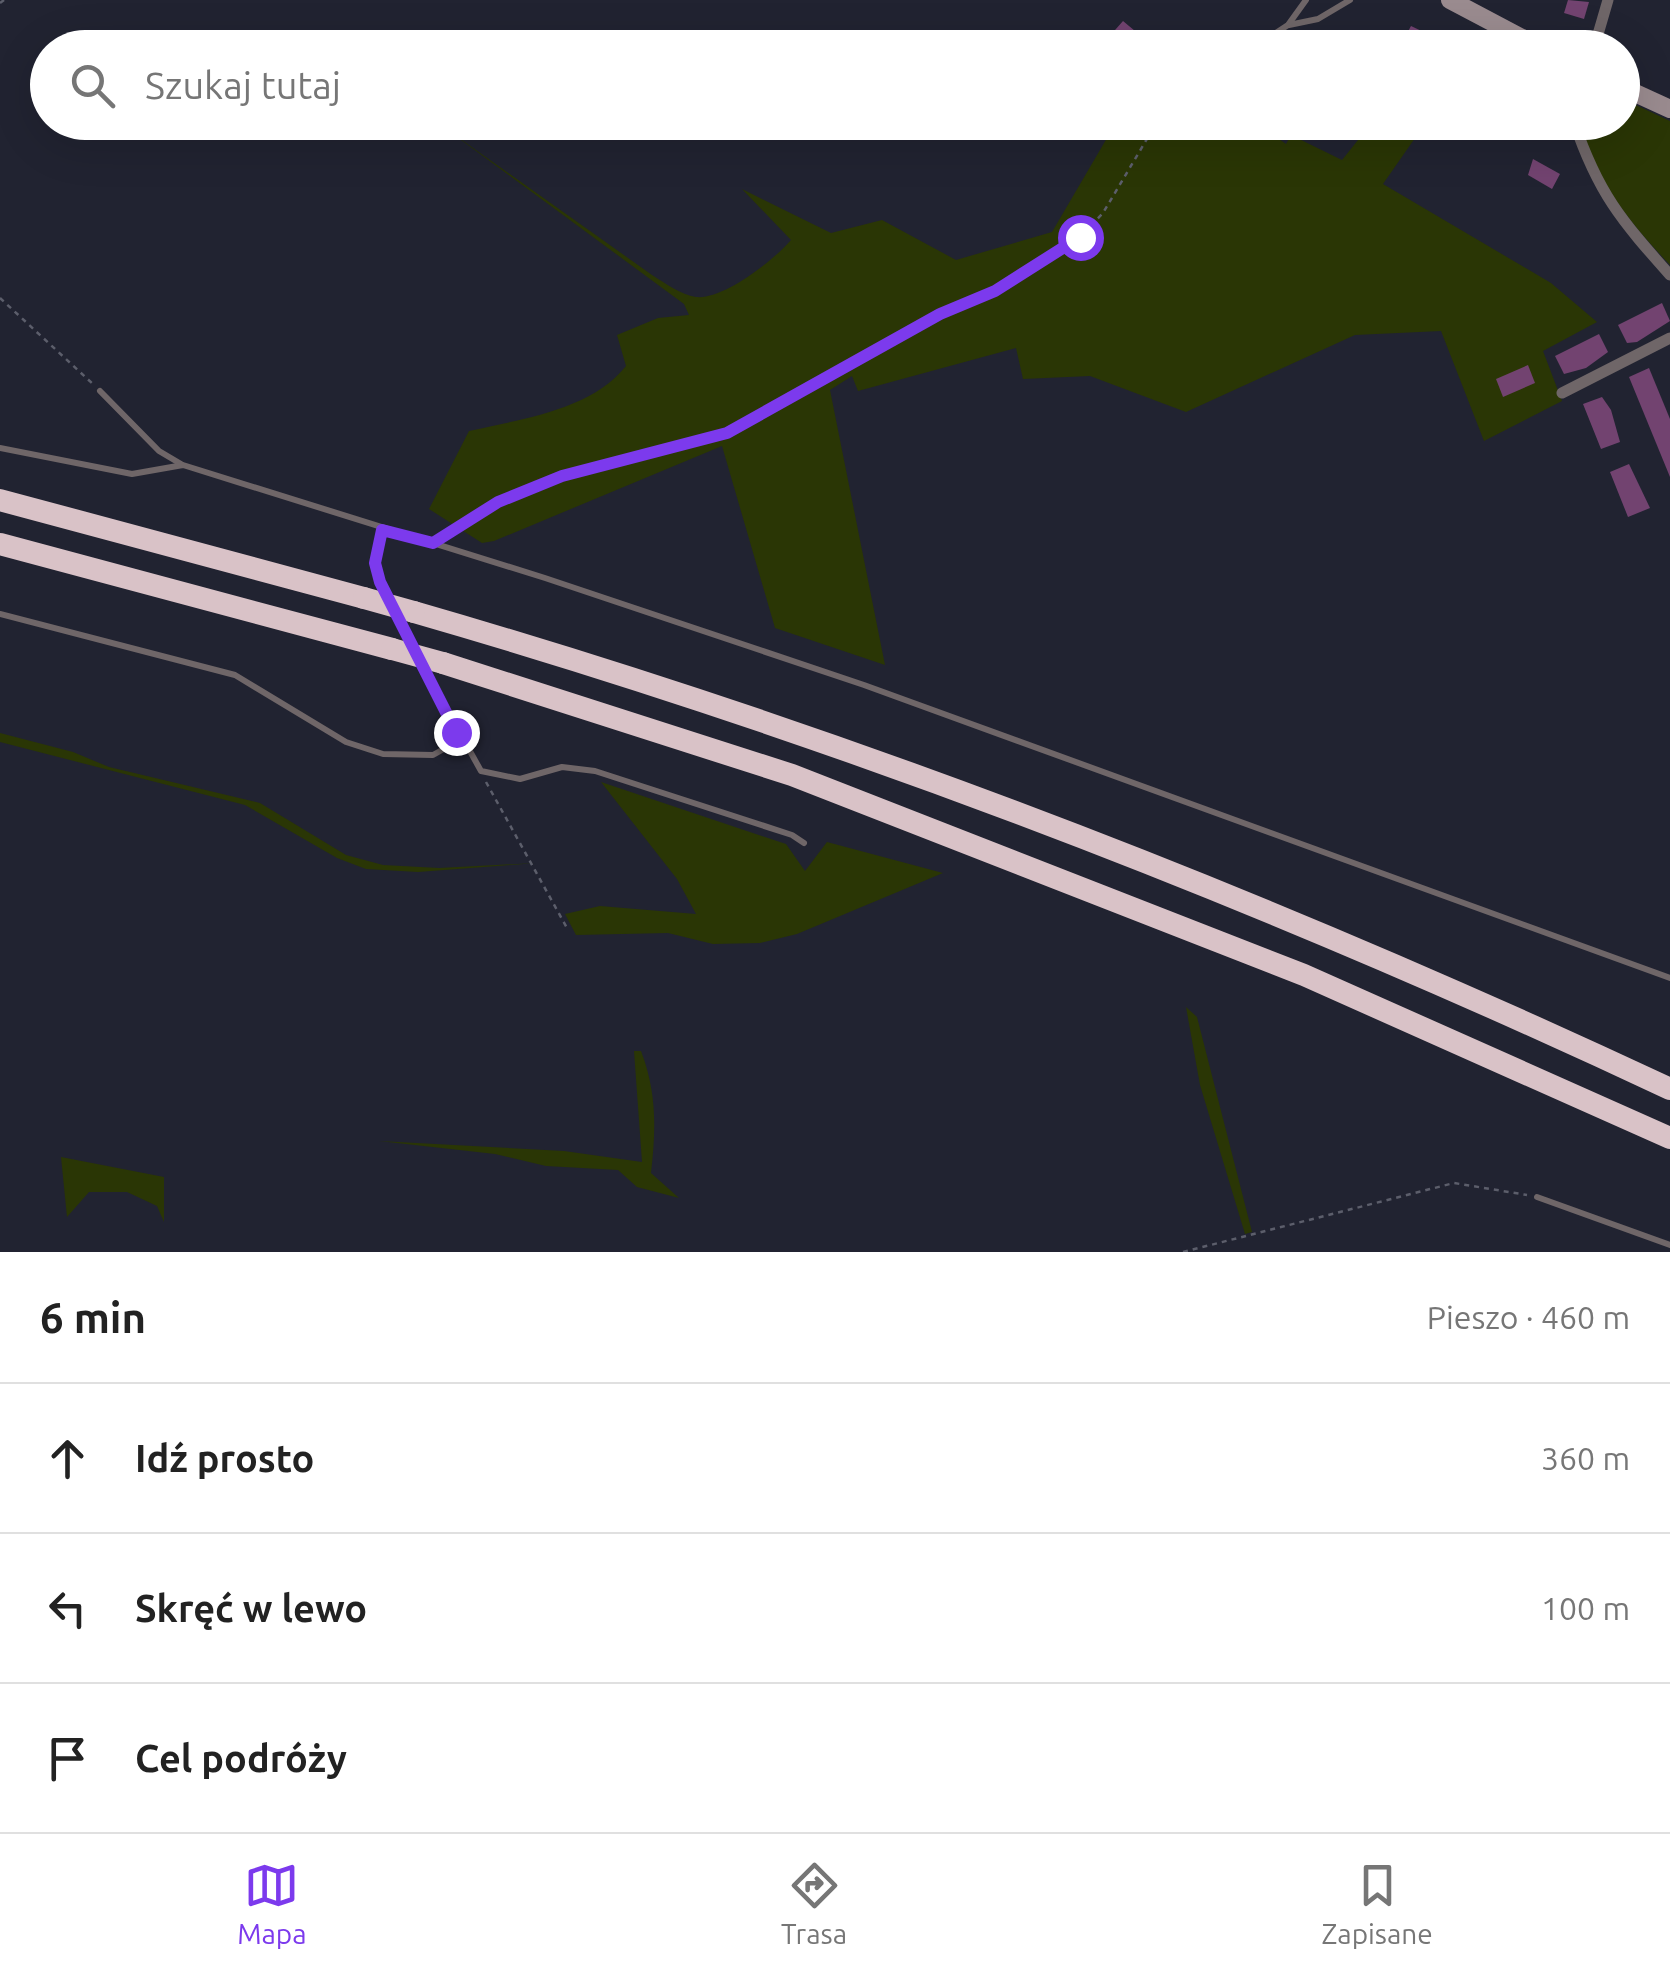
<!DOCTYPE html>
<html lang="pl">
<meta charset="utf-8">
<style>
:root{--surface:#fff;--page:#f6f6f6;--text:#222;--muted:#767676;--line:#e0e0e0;--accent:#7c3aed}
body{margin:0;font-family:Ubuntu,sans-serif;background:var(--page);color:var(--text)}
.stop{position:absolute;width:30px;height:30px;margin:-22px;border:8px solid #7c3aed;border-radius:50%;background:#fff}
.stop.end{background:#7c3aed;border-color:#fff;box-shadow:0 2px 10px #0008}
.list{margin:0;padding:0;list-style:none}
h2{display:flex;justify-content:space-between;align-items:center;height:130px;margin:0;padding:0 40px;font-size:42px}
h2 small{font-size:32px;font-weight:400;color:var(--muted)}
.list li{display:grid;grid-template-columns:65px 1fr auto;gap:30px;align-items:center;box-sizing:border-box;height:150px;padding:0 40px;border-top:2px solid var(--line)}
.list b{display:block;font-size:38px;white-space:nowrap}
.list em{font-size:32px;font-style:normal;color:var(--muted)}
.icon{flex:none;width:55px;height:55px;fill:none;stroke:currentColor;stroke-width:2;stroke-linecap:round;stroke-linejoin:round}
.map{position:relative;flex:none;width:1670px;height:1252px;overflow:hidden}
.search{position:absolute;background:var(--surface);box-shadow:0 10px 40px #0002;left:30px;right:30px;top:30px;height:110px;display:flex;align-items:center;gap:25px;box-sizing:border-box;padding:0 35px;border-radius:55px;color:var(--muted);font-size:38px}
.sheet{height:580px;background:var(--surface)}
nav{display:flex;justify-content:space-around;align-items:center;box-sizing:border-box;height:140px;border-top:2px solid var(--line);background:var(--surface);font-size:28px;color:var(--muted)}
nav a{display:grid;justify-items:center;gap:5px}
nav .on{color:var(--accent)}
.map>svg:first-child{display:block}
</style>
<div class="map">
<svg width="1670" height="1252" viewBox="0 0 1670 1252">
<rect width="100%" height="100%" fill="#212331"/>
<!-- green -->
<g fill="#2a3605">
<path d="M 1623,99 L 1670,121 L 1670,265 C 1625,217 1600,185 1579,123 L 1622,122 Z"/>
<path d="M 438,123 L 652,275 C 665,283 681,295 696,297 C 723,300 774,260 791,240 L 742,189 L 831,233 L 882,220 L 956,260 L 1052,232 L 1107,138 L 1100,123 L 1257,123 L 1286,144 L 1291,135 L 1342,160 L 1358,140 L 1346,131 L 1351,123 L 1414,123 L 1422,128 L 1383,184 L 1551,283 L 1597,322 L 1543,351 L 1562,401 L 1484,441 L 1441,331 L 1355,335 L 1186,412 L 1090,376 L 1023,379 L 1016,348 L 858,391 L 852,376 L 830,390 L 885,665 L 775,628 L 722,446 L 494,541 L 482,543 L 429,509 L 469,431 C 522,419 591,410 626,366 L 617,335 L 658,318 L 689,315 L 684,304 Z"/>
<path d="M 0,733 L 73,752 L 109,767 L 260,803 L 346,855 L 383,865 L 439,868 L 536,863 L 418,872 L 366,869 L 337,858 L 245,805 L 0,742 Z"/>
<path d="M 601,782 L 786,844 L 805,871 L 827,842 L 943,873 L 797,934 L 760,943 L 713,944 L 668,933 L 576,935 L 565,914 L 600,906 L 696,914 L 677,879 Z"/>
<path d="M 1186,1007 L 1197,1017 L 1252,1232 L 1245,1234 L 1200,1085 Z"/>
<path d="M 634,1051 L 641,1051 C 657,1093 656,1129 651,1173 L 679,1198 L 637,1187 L 618,1170 L 546,1166 L 495,1154 L 379,1141 L 564,1151 L 642,1162 Z"/>
<path d="M 61,1157 L 164,1177 L 164,1222 L 157,1206 L 127,1192 L 89,1192 L 67,1217 Z"/>
</g>
<!-- building -->
<g fill="#724370">
<path d="M 1568,0 L 1589,2 L 1584,19 L 1564,13 Z"/>
<path d="M 1123,21 L 1135,31 L 1156,48 L 1120,48 L 1108,38 Z"/>
<path d="M 1411,26 L 1432,36 L 1426,48 L 1399,48 Z"/>
<path d="M 1533,159 L 1560,174 L 1552,189 L 1528,175 Z"/>
<path d="M 1662,303 L 1670,321 L 1637,342 L 1627,343 L 1618,325 Z"/>
<path d="M 1599,334 L 1608,352 L 1586,368 L 1564,374 L 1555,356 Z"/>
<path d="M 1528,365 L 1535,383 L 1503,397 L 1496,379 Z"/>
<path d="M 1649,368 L 1670,419 L 1670,477 L 1629,377 Z"/>
<path d="M 1602,397 L 1611,410 L 1620,442 L 1601,449 L 1583,404 Z"/>
<path d="M 1629,464 L 1650,508 L 1628,517 L 1610,472 Z"/>
</g>
<g fill="none" stroke-linecap="round" stroke-linejoin="round">
<!-- path -->
<g stroke="#5c5e6b" stroke-width="2.5" stroke-dasharray="5 5" stroke-linecap="butt">
<path d="M 0,3 L 4,0"/>
<path d="M 0,298 L 94,385"/>
<path d="M 447,534 L 498,502 L 562,476 L 727,433 L 940,314 L 995,291 L 1080,237 L 1103,213 L 1157,122"/>
<path d="M 486,782 L 567,928"/>
<path d="M 1183,1252 L 1454,1183 L 1527,1195"/>
</g>
<!-- lane -->
<g stroke="#6f6668" stroke-width="6">
<path d="M 1289,25 L 1318,19 L 1350,0"/>
<path d="M 1253,48 L 1288,25 L 1306,0"/>
<path d="M 100,391 L 159,451 L 181,464"/>
<path d="M 0,448 L 132,474 L 183,465 L 545,578 L 864,685 L 1670,978"/>
<path d="M 382,530 L 375,563 L 387,596"/>
<path d="M 0,614 L 235,675 L 346,742 L 383,754 L 433,755 L 449,746 L 456,732"/>
<path d="M 397,616 L 414,649"/>
<path d="M 422,665 L 481,771 L 520,779 L 562,767 L 595,771 L 792,835 L 804,843"/>
<path d="M 1537,1197 L 1670,1245"/>
</g>
<!-- street -->
<g stroke="#6f6668" stroke-width="11">
<path d="M 1594,48 L 1608,0"/>
<path d="M 1574,122 C 1598,193 1621,220 1670,275"/>
<path d="M 1562,393 L 1670,338"/>
</g>
<!-- secondary -->
<g stroke="#9a8b8f" stroke-width="18">
<path d="M 1450,0 L 1541,48"/>
<path d="M 1622,87 L 1670,109"/>
</g>
<!-- highway -->
<g stroke="#d9c2c7" stroke-width="22">
<path d="M 0,500 L 364,598"/>
<path d="M 0,544 L 392,649"/>
<path d="M 414,612 C 844,736 1265,899 1670,1089"/>
<path d="M 443,663 L 792,775 L 1304,975 L 1670,1138"/>
</g>
<!-- highway-bridge -->
<g stroke="#d9c2c7" stroke-width="22">
<path d="M 364,598 L 414,612"/>
<path d="M 392,649 L 443,663"/>
</g>
</g>
<g fill="none" stroke-linecap="round" stroke-linejoin="round">
<!-- route -->
<path stroke="#7c3aed" stroke-width="12" d="M 456,732 L 380,582 L 375,563 L 382,530 L 433,543 L 498,502 L 562,476 L 727,433 L 940,314 L 995,291 L 1080,237"/>
</g>
</svg>
<div class="stop" style="left:1080px;top:237px"></div>
<div class="stop end" style="left:456px;top:732px"></div>
<div class="search"><svg class="icon" aria-label="search" viewBox="0 0 24 24"><circle cx="10" cy="10" r="6"/><path d="M15 15l6 6"/></svg>Szukaj tutaj</div>
</div>
<section class="sheet">
<h2>6 min<small>Pieszo · 460 m</small></h2>
<ul class="list">
<li><svg class="icon" aria-label="ahead" viewBox="0 0 24 24"><path d="M12 20V5M6 11l6-6 6 6"/></svg><div><b>Idź prosto</b></div><em>360 m</em></li>
<li><svg class="icon" aria-label="left" viewBox="0 0 24 24"><path d="M17 20v-9H6M10 6l-5 5 5 5"/></svg><div><b>Skręć w lewo</b></div><em>100 m</em></li>
<li><svg class="icon" aria-label="arrive" viewBox="0 0 24 24"><path d="M6 21V4h12l-3 4 3 4H6"/></svg><div><b>Cel podróży</b></div></li>
</ul>
</section>
<nav>
<a class="on"><svg class="icon" aria-label="map" viewBox="0 0 24 24"><path d="M3 6l6-2 6 2 6-2v14l-6 2-6-2-6 2zM9 4v14M15 6v14"/></svg>Mapa</a>
<a><svg class="icon" aria-label="directions" viewBox="0 0 24 24"><path d="M12 3l9 9-9 9-9-9zM9 14v-3h6M13 9l2 2-2 2"/></svg>Trasa</a>
<a><svg class="icon" aria-label="saved" viewBox="0 0 24 24"><path d="M7 4h10v16l-5-4-5 4z"/></svg>Zapisane</a>
</nav>
